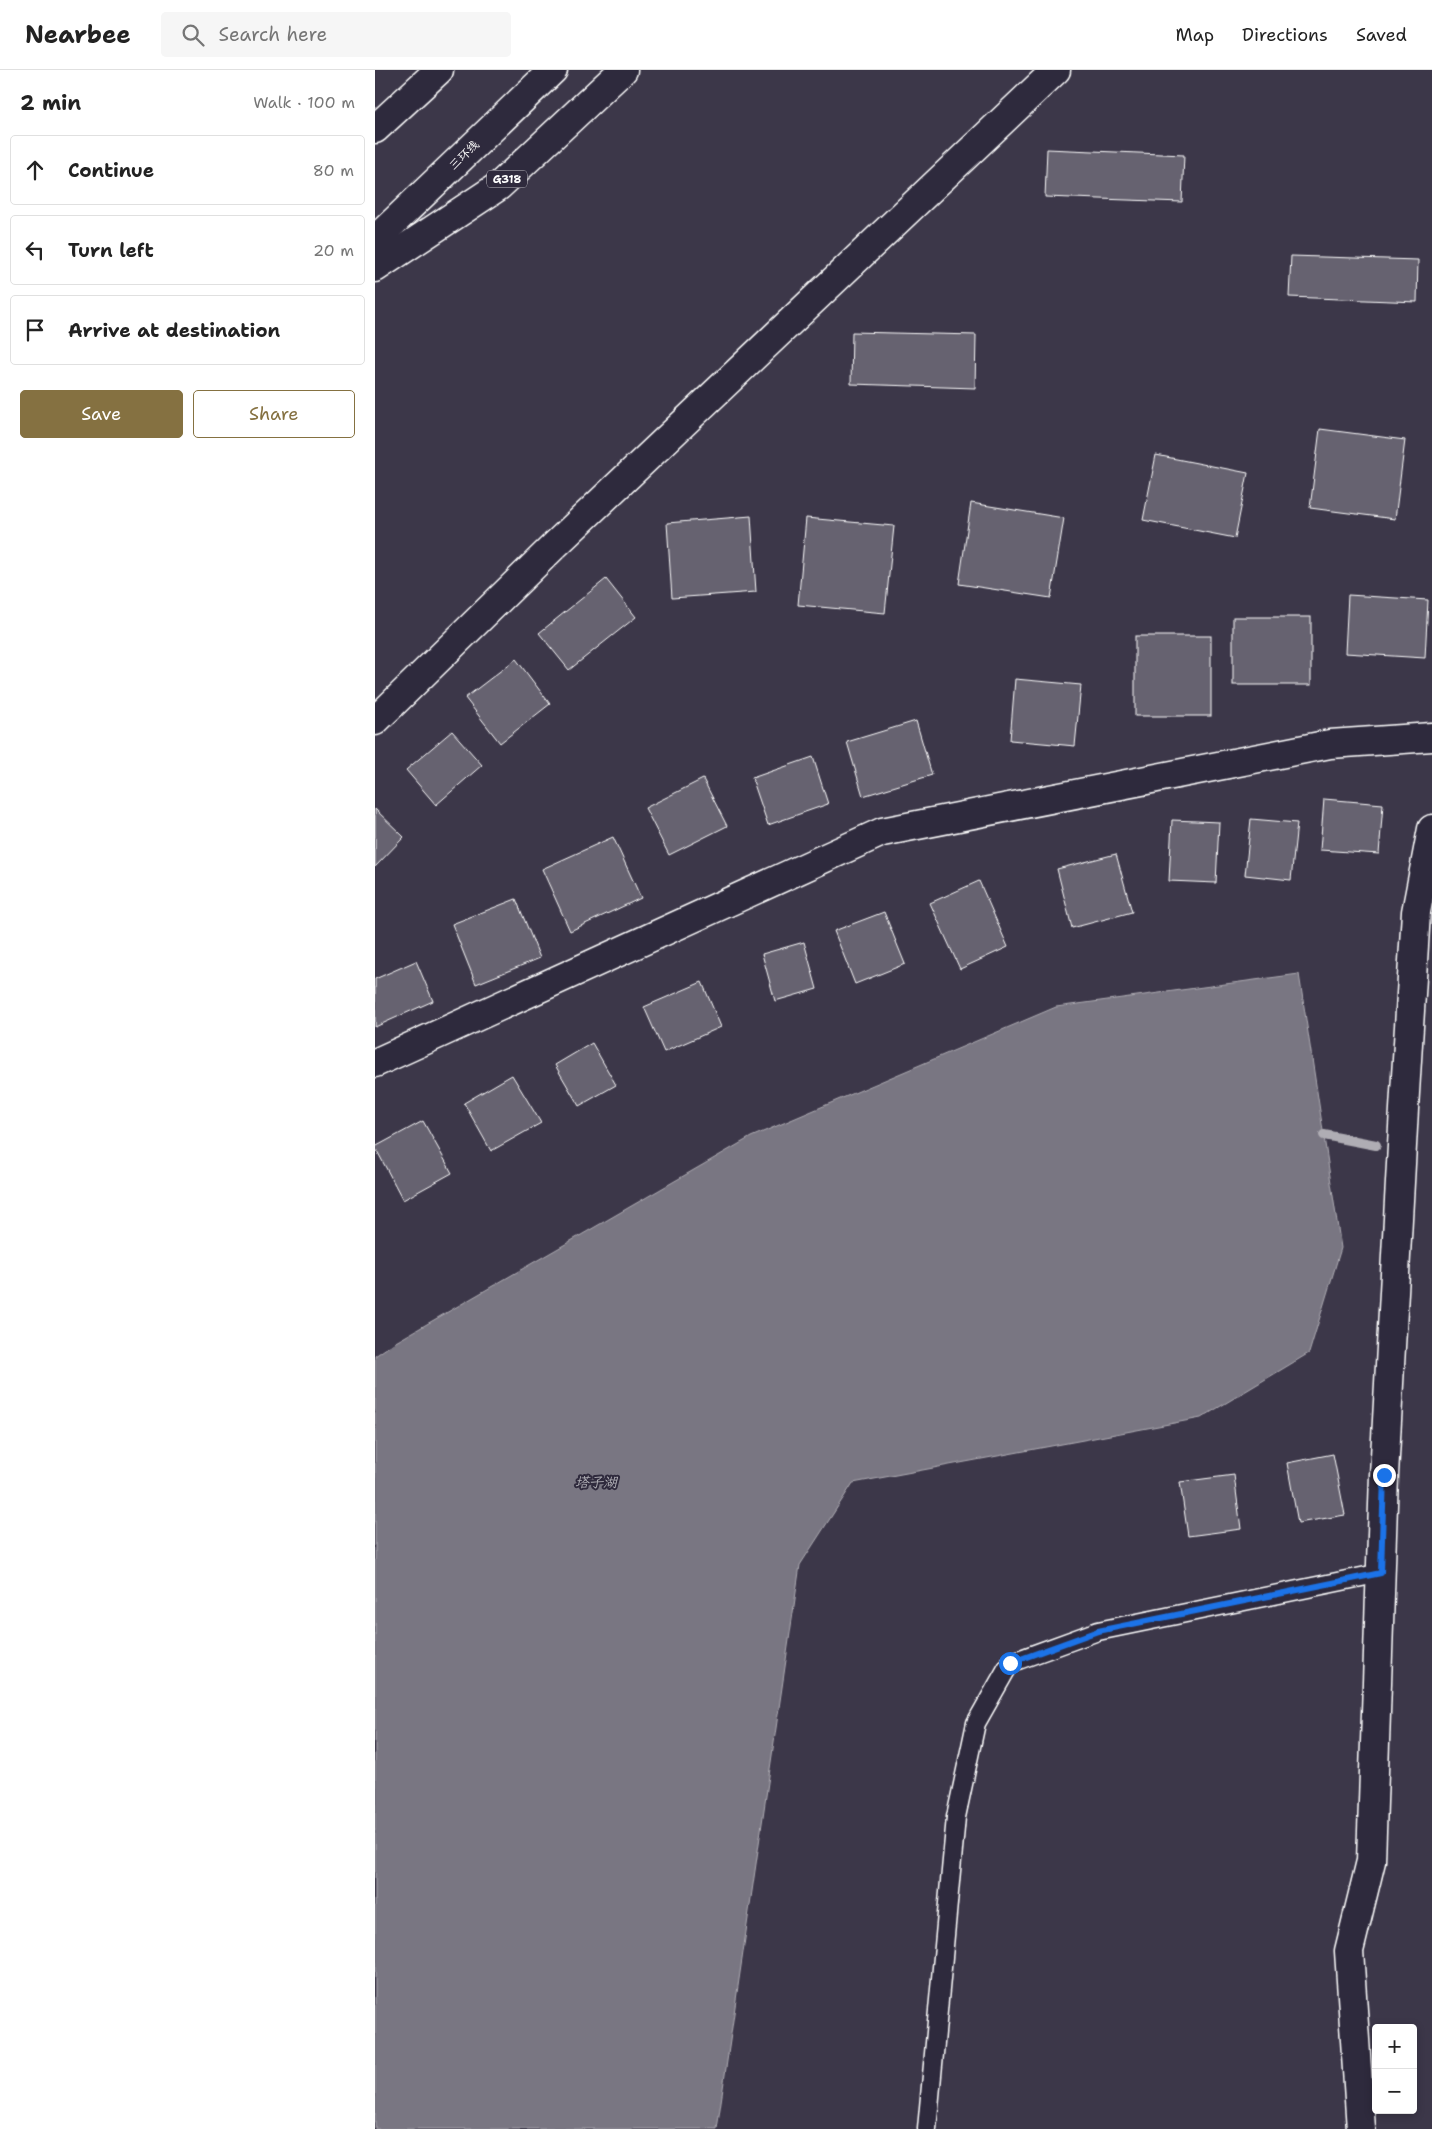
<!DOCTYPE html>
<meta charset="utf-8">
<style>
:root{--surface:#fff;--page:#f6f6f6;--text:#222;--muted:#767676;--line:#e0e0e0;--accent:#857141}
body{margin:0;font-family:"Shantell Sans","LXGW WenKai TC",sans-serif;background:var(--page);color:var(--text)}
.controls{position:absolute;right:15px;bottom:15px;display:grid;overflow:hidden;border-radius:5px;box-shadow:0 2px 8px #0003}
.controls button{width:45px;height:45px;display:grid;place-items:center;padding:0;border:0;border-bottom:1px solid var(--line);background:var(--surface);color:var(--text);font:25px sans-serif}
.stop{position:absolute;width:15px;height:15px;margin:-11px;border:4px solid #1a73e8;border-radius:50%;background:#fff}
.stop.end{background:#1a73e8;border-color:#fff;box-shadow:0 1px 5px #0008}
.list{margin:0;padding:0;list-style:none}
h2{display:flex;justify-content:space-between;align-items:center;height:65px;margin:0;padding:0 20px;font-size:21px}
h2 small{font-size:16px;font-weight:400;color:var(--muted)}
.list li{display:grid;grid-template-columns:32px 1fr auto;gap:15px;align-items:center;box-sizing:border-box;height:70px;margin:0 10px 10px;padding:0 10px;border:1px solid var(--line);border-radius:5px}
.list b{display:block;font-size:19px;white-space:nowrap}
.list em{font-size:16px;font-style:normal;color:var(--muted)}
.actions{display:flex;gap:10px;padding:15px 20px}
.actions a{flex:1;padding:11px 0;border:1px solid var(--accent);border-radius:5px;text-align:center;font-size:18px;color:var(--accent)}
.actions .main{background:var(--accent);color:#fff}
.icon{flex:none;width:28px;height:28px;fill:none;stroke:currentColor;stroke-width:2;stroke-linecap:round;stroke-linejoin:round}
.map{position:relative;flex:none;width:1057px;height:2059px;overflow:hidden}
header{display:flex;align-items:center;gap:30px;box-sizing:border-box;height:70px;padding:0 25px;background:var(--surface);border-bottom:1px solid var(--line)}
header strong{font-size:24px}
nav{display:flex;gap:28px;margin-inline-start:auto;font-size:18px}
.search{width:350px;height:45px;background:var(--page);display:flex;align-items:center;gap:12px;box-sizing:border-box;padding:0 18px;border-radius:5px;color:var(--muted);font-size:19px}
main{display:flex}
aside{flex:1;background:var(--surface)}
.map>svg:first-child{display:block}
</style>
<header>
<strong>Nearbee</strong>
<div class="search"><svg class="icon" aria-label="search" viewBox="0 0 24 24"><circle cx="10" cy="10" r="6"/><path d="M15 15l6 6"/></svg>Search here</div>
<nav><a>Map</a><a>Directions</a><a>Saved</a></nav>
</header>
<main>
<aside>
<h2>2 min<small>Walk · 100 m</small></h2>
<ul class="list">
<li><svg class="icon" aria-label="ahead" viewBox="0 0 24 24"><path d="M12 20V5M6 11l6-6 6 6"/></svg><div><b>Continue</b></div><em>80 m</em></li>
<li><svg class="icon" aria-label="left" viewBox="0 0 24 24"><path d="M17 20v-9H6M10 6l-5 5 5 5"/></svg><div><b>Turn left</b></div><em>20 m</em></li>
<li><svg class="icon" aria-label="arrive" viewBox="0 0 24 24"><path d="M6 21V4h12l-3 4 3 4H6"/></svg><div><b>Arrive at destination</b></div></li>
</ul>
<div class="actions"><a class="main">Save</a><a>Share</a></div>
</aside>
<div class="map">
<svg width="1057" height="2059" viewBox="0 0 1057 2059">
<rect width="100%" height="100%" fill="#3c3749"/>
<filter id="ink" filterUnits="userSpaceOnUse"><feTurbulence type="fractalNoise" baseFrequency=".02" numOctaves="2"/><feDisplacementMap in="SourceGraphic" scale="10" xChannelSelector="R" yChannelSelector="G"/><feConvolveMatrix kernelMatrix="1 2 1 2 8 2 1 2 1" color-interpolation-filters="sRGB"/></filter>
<g filter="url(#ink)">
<!-- water -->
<path fill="#797682" stroke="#afadb4" d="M 924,904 L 966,1178 L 934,1283 L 826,1348 L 478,1413 L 425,1495 L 342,2059 L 0,2059 L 0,1286 L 19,1273 L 376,1067 L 681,937 Z"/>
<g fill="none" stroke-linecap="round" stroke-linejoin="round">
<!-- stream -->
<path stroke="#afadb4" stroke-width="10" d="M 949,1065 L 1001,1075"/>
</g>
<!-- building -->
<g fill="#666270" stroke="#fff">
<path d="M 672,79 L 809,85 L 807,132 L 670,127 Z"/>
<path d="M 916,186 L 1043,190 L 1042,232 L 914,227 Z"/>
<path d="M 477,262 L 601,265 L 600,318 L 476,314 Z"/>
<path d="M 945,359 L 1030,370 L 1020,449 L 935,438 Z"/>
<path d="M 781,385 L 873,403 L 860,468 L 768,450 Z"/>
<path d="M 596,433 L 689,448 L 676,528 L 584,514 Z"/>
<path d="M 376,446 L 381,522 L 297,528 L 292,453 Z"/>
<path d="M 431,448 L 519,456 L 510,543 L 423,535 Z"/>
<path d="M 231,509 L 261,547 L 194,600 L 164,563 Z"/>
<path d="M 973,525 L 1053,530 L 1050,588 L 970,583 Z"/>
<rect x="858" y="547" width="78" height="68"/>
<rect x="760" y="566" width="76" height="80"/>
<path d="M 141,589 L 175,634 L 125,673 L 90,628 Z"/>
<path d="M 640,609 L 706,615 L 700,676 L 635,670 Z"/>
<path d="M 541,651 L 557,705 L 488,726 L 472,672 Z"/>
<path d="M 77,661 L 107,695 L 61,735 L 31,700 Z"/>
<path d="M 438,687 L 453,734 L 393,755 L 377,708 Z"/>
<path d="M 328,709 L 352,756 L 294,785 L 270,738 Z"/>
<path d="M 949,729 L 1008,734 L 1004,784 L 945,780 Z"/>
<path d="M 0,739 L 29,767 L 0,797 Z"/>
<path d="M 876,749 L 922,753 L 916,810 L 870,805 Z"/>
<path d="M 797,750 L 844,752 L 841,813 L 794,811 Z"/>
<path d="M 238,767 L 266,828 L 195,861 L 167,799 Z"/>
<path d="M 741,784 L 757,842 L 697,858 L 682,799 Z"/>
<path d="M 604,811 L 633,877 L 585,899 L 555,833 Z"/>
<path d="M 141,829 L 165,888 L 101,914 L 77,854 Z"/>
<path d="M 509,842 L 530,894 L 480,914 L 459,861 Z"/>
<path d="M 429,872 L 442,919 L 400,931 L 387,884 Z"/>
<path d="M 41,891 L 58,931 L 0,957 L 0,909 Z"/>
<path d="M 327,912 L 346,957 L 289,982 L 269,937 Z"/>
<path d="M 217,973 L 241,1015 L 204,1036 L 180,995 Z"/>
<path d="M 137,1005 L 166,1053 L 116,1081 L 89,1033 Z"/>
<path d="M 48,1051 L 77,1103 L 28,1130 L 0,1077 Z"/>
<path d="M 958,1384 L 970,1445 L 923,1453 L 912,1393 Z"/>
<path d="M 859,1405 L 866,1459 L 813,1466 L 805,1412 Z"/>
</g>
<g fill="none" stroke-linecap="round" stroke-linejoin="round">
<defs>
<path id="lane" d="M 552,2059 L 581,1747 L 601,1653 L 635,1593 L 723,1561 L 1006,1503"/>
<g id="street">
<path d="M 0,651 L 179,476 L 681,0"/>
<path d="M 0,993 L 507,762 L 955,674 L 1057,667"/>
<path d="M 986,2059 L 974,1881 L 996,1791 L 1009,1405 L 1029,1039 L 1041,842 L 1057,759"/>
</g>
<g id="highway">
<path d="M 0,59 L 64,0"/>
<path d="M 0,170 L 178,0"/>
<path d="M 0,198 L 124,116 L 248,0"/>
</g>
</defs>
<!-- lane casing -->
<use href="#lane" stroke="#fff" stroke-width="21"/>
<!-- street casing -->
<use href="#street" stroke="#fff" stroke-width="31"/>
<!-- highway casing -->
<use href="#highway" stroke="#fff" stroke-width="31"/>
<!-- lane -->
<use href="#lane" stroke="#2f2a3d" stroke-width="18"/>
<!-- street -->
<use href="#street" stroke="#2f2a3d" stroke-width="28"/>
<!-- highway -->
<use href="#highway" stroke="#2f2a3d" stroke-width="28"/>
</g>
</g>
<g fill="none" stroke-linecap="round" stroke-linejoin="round" filter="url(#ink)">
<!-- route -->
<path stroke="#1a73e8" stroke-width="6" d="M 635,1593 L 723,1561 L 1006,1503 L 1009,1405"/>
</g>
<g text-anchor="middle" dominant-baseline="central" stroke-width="4" stroke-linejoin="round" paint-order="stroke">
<!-- shield labels -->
<rect fill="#2f2a3d" stroke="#c1bfc5" stroke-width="1" x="112" y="100.5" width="40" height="17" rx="4"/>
<g font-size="11" font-weight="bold" fill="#fff">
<text x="132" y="109">G318</text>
</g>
<!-- street labels -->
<g font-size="12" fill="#fff" stroke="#2f2a3d">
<text transform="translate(89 85) rotate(-44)">三环线</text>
</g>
<!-- water labels -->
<g font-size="14" font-style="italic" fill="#b5b4ba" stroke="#2f2a3d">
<text x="221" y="1412">塔子湖</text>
</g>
</g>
</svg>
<div class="controls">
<button>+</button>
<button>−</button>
</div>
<div class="stop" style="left:635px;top:1593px"></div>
<div class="stop end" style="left:1009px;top:1405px"></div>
</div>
</main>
